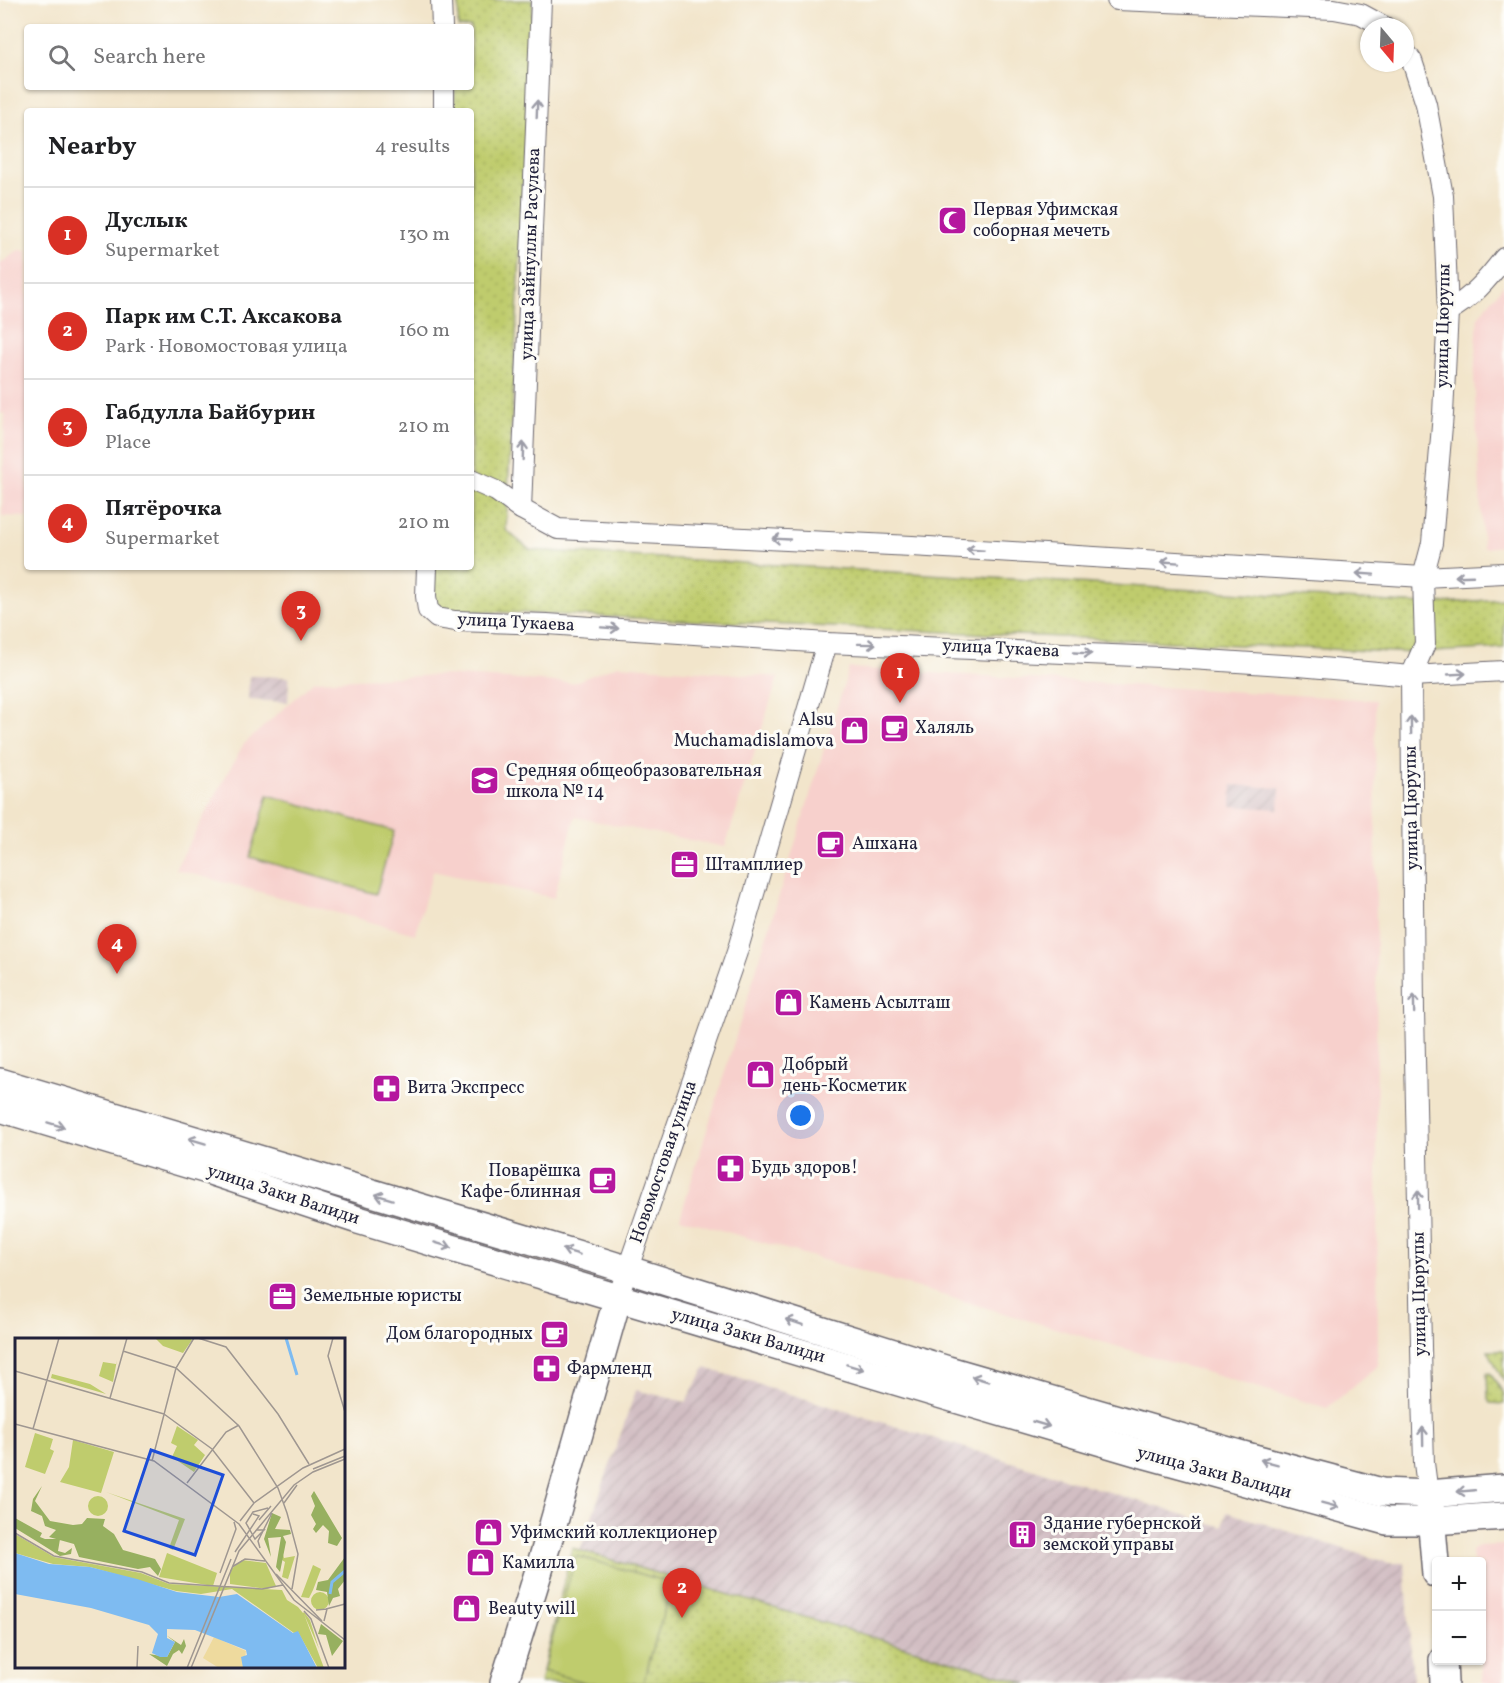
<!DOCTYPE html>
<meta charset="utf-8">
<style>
:root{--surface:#fff;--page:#f6f6f6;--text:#202124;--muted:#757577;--line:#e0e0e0;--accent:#d93025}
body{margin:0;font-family:Vollkorn,serif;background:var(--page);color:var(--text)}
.controls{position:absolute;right:18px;bottom:18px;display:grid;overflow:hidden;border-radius:6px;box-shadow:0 2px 4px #0004}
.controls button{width:54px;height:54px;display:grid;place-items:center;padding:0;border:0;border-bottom:2px solid var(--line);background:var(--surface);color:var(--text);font:30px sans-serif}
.compass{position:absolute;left:1360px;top:18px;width:54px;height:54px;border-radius:50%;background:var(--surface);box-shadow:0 2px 4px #0004;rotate:161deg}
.you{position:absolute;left:801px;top:1116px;width:21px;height:21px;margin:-15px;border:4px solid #fff;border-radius:50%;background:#1a73e8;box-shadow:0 0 0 9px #1a73e833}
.badge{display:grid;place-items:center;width:39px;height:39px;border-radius:50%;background:var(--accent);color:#fff;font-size:20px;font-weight:700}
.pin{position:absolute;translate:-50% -50px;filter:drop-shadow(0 2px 3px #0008)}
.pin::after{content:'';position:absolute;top:32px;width:21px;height:18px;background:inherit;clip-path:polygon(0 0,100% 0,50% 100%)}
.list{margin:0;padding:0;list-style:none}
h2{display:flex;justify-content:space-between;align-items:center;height:78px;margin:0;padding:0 24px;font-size:26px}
h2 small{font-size:20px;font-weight:400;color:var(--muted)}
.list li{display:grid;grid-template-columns:39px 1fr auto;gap:18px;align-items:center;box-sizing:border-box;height:96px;padding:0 24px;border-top:2px solid var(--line)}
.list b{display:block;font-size:22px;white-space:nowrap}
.list p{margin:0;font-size:20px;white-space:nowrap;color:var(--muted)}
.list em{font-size:20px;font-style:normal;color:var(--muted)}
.icon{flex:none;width:33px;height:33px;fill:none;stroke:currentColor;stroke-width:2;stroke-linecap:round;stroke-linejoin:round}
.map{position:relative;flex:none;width:1504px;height:1683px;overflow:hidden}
.search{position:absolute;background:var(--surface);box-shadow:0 2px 4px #0004;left:24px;top:24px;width:450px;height:66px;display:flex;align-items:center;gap:15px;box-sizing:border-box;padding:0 21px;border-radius:6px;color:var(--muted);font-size:22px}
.panel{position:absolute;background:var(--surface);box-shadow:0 2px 4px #0004;left:24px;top:108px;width:450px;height:462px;border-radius:6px}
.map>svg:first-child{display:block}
</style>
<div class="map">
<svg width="1504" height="1683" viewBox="0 0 1504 1683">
<defs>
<pattern id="industrial-furrows" width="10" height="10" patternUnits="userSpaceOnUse" patternTransform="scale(1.5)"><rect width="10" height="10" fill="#d2bec3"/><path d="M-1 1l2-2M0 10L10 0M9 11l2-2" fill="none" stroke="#b4a3a8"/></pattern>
<pattern id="grass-dots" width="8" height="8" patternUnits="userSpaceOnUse" patternTransform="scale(1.5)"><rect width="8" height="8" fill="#bfcc6d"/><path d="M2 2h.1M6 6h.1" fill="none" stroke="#a4af5f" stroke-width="1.8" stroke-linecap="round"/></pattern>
</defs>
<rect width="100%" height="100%" fill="#fdfcf7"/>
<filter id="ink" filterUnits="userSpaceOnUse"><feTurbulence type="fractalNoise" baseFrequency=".0167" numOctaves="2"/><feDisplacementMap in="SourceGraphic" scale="12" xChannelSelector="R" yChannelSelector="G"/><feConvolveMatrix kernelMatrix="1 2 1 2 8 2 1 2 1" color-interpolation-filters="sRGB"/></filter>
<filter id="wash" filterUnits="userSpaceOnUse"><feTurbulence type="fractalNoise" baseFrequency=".008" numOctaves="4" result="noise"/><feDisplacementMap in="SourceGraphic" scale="24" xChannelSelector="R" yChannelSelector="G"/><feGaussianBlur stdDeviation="1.35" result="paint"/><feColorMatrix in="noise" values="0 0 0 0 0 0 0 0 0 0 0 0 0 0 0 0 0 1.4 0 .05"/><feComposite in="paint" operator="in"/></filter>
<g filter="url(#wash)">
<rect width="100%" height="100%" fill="#f2e5cb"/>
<!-- built -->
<g fill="#f7d0cc">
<path d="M 20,250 L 27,251 L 27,517 L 2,516 L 5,414 L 0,413 L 0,264 Z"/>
<path d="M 1504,284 L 1504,546 L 1483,548 L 1474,378 L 1478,317 Z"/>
<path d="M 618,665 L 778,677 L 725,847 L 575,817 L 554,898 L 433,871 L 415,934 L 175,869 L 243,745 L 314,681 L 442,675 L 572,683 Z"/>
<path d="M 849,668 L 1375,700 L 1378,1366 L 1327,1408 L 680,1218 Z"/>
<path d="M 1504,1545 L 1504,1683 L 1483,1683 L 1481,1661 L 1482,1562 L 1473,1561 L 1472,1551 L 1479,1546 Z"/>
</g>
<!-- industrial -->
<g fill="url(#industrial-furrows)">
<path d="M 249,676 L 289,677 L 288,702 L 248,700 Z"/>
<path d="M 1232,785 L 1280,788 L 1279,809 L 1231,806 Z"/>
<path d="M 705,1368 L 1223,1527 L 1227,1512 L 1389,1563 L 1405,1563 L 1413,1683 L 1027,1683 L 580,1551 L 636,1390 L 686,1402 Z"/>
</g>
<!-- grass -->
<g fill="url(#grass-dots)" stroke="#707754" stroke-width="1.5">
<path d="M 459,0 L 533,0 L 506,530 L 530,550 L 1425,604 L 1504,599 L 1504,648 L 1416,653 L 432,609 L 434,567 L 471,567 L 471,111 L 454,111 L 455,87 L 471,87 L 471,27 L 458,27 Z"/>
<path d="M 1488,1350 L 1504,1350 L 1504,1382 Z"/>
<path d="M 1487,1373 L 1490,1373 L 1504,1394 L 1504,1404 L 1490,1403 L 1488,1399 Z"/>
<path d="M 572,1548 L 1027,1683 L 540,1683 Z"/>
</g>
<!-- pitch -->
<g fill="#bfcc6d" stroke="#707754" stroke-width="1.5">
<path d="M 268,795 L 394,831 L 376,894 L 250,857 Z"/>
<path d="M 576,1556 L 672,1583 L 643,1683 L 587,1683 L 543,1671 Z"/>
</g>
</g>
<g filter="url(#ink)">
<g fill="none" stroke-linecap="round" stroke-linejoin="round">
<defs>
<g id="street">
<path d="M 441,0 L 442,27"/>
<path d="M 1117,0 L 1334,9 L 1361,14 L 1385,27"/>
<path d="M 1405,51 L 1412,61 L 1426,104 L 1443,196 L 1448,311 L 1443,414 L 1432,543 L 1423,577 L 1425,644 L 1411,676 L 1414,1010 L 1422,1394 L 1424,1463 L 1428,1494"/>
<path d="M 444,87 L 444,111"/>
<path d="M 1448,311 C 1472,298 1487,280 1504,258"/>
<path d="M 471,480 L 496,491 L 521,509 L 558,529 L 912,546 L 1423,577 L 1504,573"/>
<path d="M 521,509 L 541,0"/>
<path d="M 427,567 L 426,596 L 428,610 L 437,618 L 455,621 L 547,624 L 827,643 L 1160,657 L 1299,666 L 1411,676 L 1504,671"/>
<path d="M 618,1297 L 737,952 L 827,643"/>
</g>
<g id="secondary">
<path d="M 0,1082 L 600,1261 L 948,1370 L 1239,1454 L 1382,1492 L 1428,1494 L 1504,1488"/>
<path d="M 0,1108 L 207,1170 L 358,1220 L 942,1395 L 1136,1452 L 1387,1521 L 1433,1521 L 1504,1516"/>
<path d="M 1430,1504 L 1436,1574"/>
<path d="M 1443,1660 L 1444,1683"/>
<path d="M 504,1683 L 553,1525 L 618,1297"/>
</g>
</defs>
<!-- street casing -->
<use href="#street" stroke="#6b666d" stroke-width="22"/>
<!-- secondary casing -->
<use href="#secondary" stroke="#6b666d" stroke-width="30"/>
<!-- street -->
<use href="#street" stroke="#fff" stroke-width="20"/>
<!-- secondary -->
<use href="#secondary" stroke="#fff" stroke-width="27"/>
</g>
<!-- one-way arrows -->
<defs><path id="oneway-shaft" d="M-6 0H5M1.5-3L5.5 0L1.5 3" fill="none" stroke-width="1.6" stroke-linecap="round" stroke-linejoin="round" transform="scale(1.5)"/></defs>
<g stroke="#9c9ca7">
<use href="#oneway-shaft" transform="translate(537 109) rotate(-88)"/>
<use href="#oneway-shaft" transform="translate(523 451) rotate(-88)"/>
<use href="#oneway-shaft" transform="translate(781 539) rotate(-177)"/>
<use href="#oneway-shaft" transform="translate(975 550) rotate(-176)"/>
<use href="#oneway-shaft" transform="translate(1170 562) rotate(-176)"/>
<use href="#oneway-shaft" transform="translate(1365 574) rotate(-176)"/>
<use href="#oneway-shaft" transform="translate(1464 576) rotate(178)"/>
<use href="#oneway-shaft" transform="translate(610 628) rotate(4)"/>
<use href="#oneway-shaft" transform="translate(867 644) rotate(1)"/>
<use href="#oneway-shaft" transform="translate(1083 653) rotate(3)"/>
<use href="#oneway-shaft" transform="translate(1457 674) rotate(-3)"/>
<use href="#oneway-shaft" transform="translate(1411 725) rotate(-91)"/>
<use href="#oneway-shaft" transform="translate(1414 1004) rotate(-91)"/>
<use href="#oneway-shaft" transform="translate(56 1125) rotate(17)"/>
<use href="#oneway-shaft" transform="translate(197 1141) rotate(-163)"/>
<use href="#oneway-shaft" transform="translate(384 1197) rotate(-163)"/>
<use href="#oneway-shaft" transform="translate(1418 1199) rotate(-91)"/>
<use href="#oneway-shaft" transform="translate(443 1245) rotate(17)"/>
<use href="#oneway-shaft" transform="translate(571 1252) rotate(-163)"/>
<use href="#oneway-shaft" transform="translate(794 1322) rotate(-162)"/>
<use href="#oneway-shaft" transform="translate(855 1367) rotate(17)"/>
<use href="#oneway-shaft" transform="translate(980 1379) rotate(-164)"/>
<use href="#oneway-shaft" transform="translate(1041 1424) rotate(16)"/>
<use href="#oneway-shaft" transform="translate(1423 1436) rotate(-91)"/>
<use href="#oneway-shaft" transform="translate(1269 1462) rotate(-165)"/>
<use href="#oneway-shaft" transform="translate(1466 1491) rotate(175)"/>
<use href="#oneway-shaft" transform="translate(1330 1505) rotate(15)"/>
</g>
</g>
<!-- icons -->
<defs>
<symbol id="mosque-square" viewBox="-11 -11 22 22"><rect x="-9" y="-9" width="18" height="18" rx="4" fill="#b5179e" stroke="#fdfcf7"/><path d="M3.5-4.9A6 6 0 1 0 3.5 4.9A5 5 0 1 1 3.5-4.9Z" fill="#fff"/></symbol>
<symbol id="cafe-square" viewBox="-11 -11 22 22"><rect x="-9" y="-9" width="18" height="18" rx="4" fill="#b5179e" stroke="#fdfcf7"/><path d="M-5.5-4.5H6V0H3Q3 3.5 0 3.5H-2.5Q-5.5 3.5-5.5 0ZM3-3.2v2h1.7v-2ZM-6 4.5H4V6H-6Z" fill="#fff"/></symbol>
<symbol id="shop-square" viewBox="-11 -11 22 22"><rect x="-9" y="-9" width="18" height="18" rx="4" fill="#b5179e" stroke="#fdfcf7"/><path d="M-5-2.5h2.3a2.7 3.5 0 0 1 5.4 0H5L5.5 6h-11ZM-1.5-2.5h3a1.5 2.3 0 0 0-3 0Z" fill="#fff"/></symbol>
<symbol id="school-square" viewBox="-11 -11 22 22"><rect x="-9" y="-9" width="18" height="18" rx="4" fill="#b5179e" stroke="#fdfcf7"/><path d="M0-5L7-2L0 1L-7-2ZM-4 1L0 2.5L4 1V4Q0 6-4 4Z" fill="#fff"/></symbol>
<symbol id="office-square" viewBox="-11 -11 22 22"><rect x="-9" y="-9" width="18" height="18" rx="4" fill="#b5179e" stroke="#fdfcf7"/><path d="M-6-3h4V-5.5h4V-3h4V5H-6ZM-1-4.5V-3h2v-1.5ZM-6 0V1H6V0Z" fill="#fff"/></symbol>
<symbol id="pharmacy-square" viewBox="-11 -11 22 22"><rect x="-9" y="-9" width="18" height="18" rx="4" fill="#b5179e" stroke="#fdfcf7"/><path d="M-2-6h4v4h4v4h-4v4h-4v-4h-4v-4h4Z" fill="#fff"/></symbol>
<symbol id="building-square" viewBox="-11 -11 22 22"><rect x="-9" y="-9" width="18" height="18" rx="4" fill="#b5179e" stroke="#fdfcf7"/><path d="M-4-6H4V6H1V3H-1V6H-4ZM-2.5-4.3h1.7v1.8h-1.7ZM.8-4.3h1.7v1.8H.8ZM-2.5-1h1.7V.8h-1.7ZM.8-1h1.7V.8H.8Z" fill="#fff"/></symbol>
</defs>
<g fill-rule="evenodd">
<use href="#mosque-square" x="936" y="204" width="33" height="33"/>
<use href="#cafe-square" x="878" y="712" width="33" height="33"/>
<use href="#shop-square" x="838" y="714" width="33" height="33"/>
<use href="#school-square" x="468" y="764" width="33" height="33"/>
<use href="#cafe-square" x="814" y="828" width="33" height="33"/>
<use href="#office-square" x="668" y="848" width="33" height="33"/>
<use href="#shop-square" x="772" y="986" width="33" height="33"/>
<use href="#shop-square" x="744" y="1058" width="33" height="33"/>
<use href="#pharmacy-square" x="370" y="1072" width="33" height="33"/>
<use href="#pharmacy-square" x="714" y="1152" width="33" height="33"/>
<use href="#cafe-square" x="586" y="1164" width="33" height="33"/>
<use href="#office-square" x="266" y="1280" width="33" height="33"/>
<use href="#cafe-square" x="538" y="1318" width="33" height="33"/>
<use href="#pharmacy-square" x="530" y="1352" width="33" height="33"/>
<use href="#shop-square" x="472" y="1516" width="33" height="33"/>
<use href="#building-square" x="1006" y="1518" width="33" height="33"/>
<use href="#shop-square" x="464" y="1546" width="33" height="33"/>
<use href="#shop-square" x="450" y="1592" width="33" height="33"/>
</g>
<g text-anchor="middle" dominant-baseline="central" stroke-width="6" stroke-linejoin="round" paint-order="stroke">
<!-- poi labels -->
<g font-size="18" fill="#22223b" stroke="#fdfcf7" text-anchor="start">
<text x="973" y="210">Первая Уфимская<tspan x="973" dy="21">соборная мечеть</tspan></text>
<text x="834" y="720" text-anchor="end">Alsu<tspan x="834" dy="21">Muchamadislamova</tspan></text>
<text x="915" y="728">Халяль</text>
<text x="506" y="771">Средняя общеобразовательная<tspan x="506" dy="21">школа № 14</tspan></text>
<text x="852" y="844">Ашхана</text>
<text x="705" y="865">Штамплиер</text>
<text x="809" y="1003">Камень Асылташ</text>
<text x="782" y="1065">Добрый<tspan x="782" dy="21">день-Косметик</tspan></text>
<text x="407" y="1088">Вита Экспресс</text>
<text x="751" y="1168">Будь здоров!</text>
<text x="581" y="1171" text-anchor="end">Поварёшка<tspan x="581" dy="21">Кафе-блинная</tspan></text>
<text x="303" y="1296">Земельные юристы</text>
<text x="533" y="1334" text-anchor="end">Дом благородных</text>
<text x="567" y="1369">Фармленд</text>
<text x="1043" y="1524">Здание губернской<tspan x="1043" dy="21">земской управы</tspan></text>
<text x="510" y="1533">Уфимский коллекционер</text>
<text x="502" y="1563">Камилла</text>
<text x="488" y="1609">Beauty will</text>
</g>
<!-- street labels -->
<g font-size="18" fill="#22223b" stroke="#fdfcf7">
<text transform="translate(531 254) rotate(-88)">улица Зайнуллы Расулева</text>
<text transform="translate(1444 326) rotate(-89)">улица Цюрупы</text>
<text transform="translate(516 623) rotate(3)">улица Тукаева</text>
<text transform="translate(1001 649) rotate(3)">улица Тукаева</text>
<text transform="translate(1412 808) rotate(-91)">улица Цюрупы</text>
<text transform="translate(664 1162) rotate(-71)">Новомостовая улица</text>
<text transform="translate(283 1195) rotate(18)">улица Заки Валиди</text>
<text transform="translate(1420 1294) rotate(-91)">улица Цюрупы</text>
<text transform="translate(748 1336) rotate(16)">улица Заки Валиди</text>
<text transform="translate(1214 1473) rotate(15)">улица Заки Валиди</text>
</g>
</g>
<!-- overview -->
<g transform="translate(15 1338)">
<rect width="330" height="330" fill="#f2e5cb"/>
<path d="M 140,0 L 175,0 L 177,2 L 168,15 L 148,8 ZM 102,22 L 98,44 L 84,38 L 88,24 L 101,26 ZM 37,36 L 75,46 L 91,56 L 36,40 ZM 162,88 L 183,102 L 179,107 L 190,117 L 179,134 L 157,119 L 162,108 L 156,105 ZM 58,102 L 99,114 L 86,155 L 45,144 L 54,129 ZM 91,154 L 170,181 L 158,212 L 154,210 L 164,182 ZM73 168a10 10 0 1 1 20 0a10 10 0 1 1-20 0ZM 0,196 L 39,219 L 126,235 L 154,246 L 267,252 L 272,262 L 283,269 L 288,275 L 289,274 L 295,282 L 304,311 L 289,276 L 309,330 L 303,330 L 283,294 L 279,295 L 217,251 L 186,256 L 161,253 L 75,229 L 38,226 L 0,215 ZM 267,213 L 269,220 L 280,218 L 273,241 L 267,239 L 270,224 L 267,222 ZM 152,215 L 202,235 L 198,248 L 144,239 ZM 227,222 L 251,225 L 261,248 L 252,251 L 215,246 L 215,232 ZM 298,227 L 306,231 L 298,252 L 294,260 L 286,259 ZM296 263a9 9 0 1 1 18 0a9 9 0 1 1-18 0Z" fill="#bfcc6d"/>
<path d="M 27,148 L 20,163 L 35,183 L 58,187 L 67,186 L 72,180 L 90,181 L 88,188 L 99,196 L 108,212 L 140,221 L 146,231 L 143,238 L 135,229 L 123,231 L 64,219 L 59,206 L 34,199 L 41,192 L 30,188 L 27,178 L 16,173 L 18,161 ZM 299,153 L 327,200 L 322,208 L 313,205 L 314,193 L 308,187 L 301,195 L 298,191 L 301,186 L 296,177 L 300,168 L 296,158 ZM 257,175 L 266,179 L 260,191 L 275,192 L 276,196 L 268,198 L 271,204 L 265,234 L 261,229 L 266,199 L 253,200 L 256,219 L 249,201 ZM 0,180 L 27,195 L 25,199 L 30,201 L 45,201 L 43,213 L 50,215 L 57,210 L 56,216 L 45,218 L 26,206 L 0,190 ZM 330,219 L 330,242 L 323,251 L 325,258 L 318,260 L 314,268 L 312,254 L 301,252 L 303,244 L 313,242 ZM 306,286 L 328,303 L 317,318 L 311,297 L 303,296 ZM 151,297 L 166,307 L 169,301 L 171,308 L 167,316 L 164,312 L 158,316 L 152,328 L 134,316 L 152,319 L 160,304 Z" fill="#97b060"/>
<path d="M 199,299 L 231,313 L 228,330 L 204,330 L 188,320 Z" fill="#eeda9e"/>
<path d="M 20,95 L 38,101 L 35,111 L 39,113 L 30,136 L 10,129 Z" fill="#bfcc6d"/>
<path d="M 0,215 L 34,226 L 75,229 L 122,241 L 162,254 L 204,259 L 222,256 L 278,295 L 283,293 L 302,330 L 228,330 L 226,319 L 232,317 L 231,312 L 180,292 L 152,291 L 152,300 L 160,304 L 152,319 L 145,319 L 137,315 L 143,296 L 134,287 L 76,270 L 0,256 Z" fill="#7ebbf1"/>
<path fill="none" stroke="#7ebbf1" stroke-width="3" d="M 271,0 L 282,37M 315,256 L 317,244 L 330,233"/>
<path fill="none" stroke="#9f9791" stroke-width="1.5" d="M 183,0 L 211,9 L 263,76 L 294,126M 318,0 L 313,18 L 330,74M 108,13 L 161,30 L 224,88 L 263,150 L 272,175 L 283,216 L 277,251M 0,33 L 149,76M 32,42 L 44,0M 95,60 L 112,0M 149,76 L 197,111 L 239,165M 0,86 L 139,123 L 224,186 L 279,262 L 330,302M 18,91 L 32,42M 137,123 L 161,30 L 179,0M 298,131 L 330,118M 172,145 L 211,94 L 224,87M 269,165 L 282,147M 244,182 L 256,168M 225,183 L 239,165 L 288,130 L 330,111M 242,192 L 249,192 L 240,201 L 231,185 L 238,174 L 253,170M 0,195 L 39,218 L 127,234 L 154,245 L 247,251 L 268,247M 245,210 L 243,203 L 257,175M 220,214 L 244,178 L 238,176M 217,229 L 230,221 L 250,223M 205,235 L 221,191 L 219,184M 261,236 L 307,283M 311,271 L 330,266M 301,272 L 312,271 L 309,283M 289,273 L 296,281 L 314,330M 122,330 L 123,308M 172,330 L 216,221M 176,330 L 224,213 L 279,147 L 298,134 L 330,121"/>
<path fill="#1d4ed8" fill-opacity="0.15" stroke="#1d4ed8" stroke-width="3" d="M 136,112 L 208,137 L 180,217 L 109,193 Z"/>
<rect width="330" height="330" fill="none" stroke="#22223b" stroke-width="3"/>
</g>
</svg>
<div class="controls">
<button>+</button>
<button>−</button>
</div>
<svg class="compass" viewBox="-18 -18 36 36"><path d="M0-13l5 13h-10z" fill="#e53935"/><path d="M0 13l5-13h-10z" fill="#757577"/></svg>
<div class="you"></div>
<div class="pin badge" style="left:900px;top:703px">1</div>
<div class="pin badge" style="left:682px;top:1618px">2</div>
<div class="pin badge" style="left:301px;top:641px">3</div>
<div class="pin badge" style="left:117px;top:974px">4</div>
<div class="search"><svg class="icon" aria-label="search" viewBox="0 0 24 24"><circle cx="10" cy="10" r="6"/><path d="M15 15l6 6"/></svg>Search here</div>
<section class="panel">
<h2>Nearby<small>4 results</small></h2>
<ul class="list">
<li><span class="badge">1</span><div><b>Дуслык</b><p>Supermarket</p></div><em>130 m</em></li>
<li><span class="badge">2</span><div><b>Парк им С.Т. Аксакова</b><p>Park · Новомостовая улица</p></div><em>160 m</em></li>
<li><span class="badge">3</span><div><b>Габдулла Байбурин</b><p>Place</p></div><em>210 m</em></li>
<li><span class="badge">4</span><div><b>Пятёрочка</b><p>Supermarket</p></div><em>210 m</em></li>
</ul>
</section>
</div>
